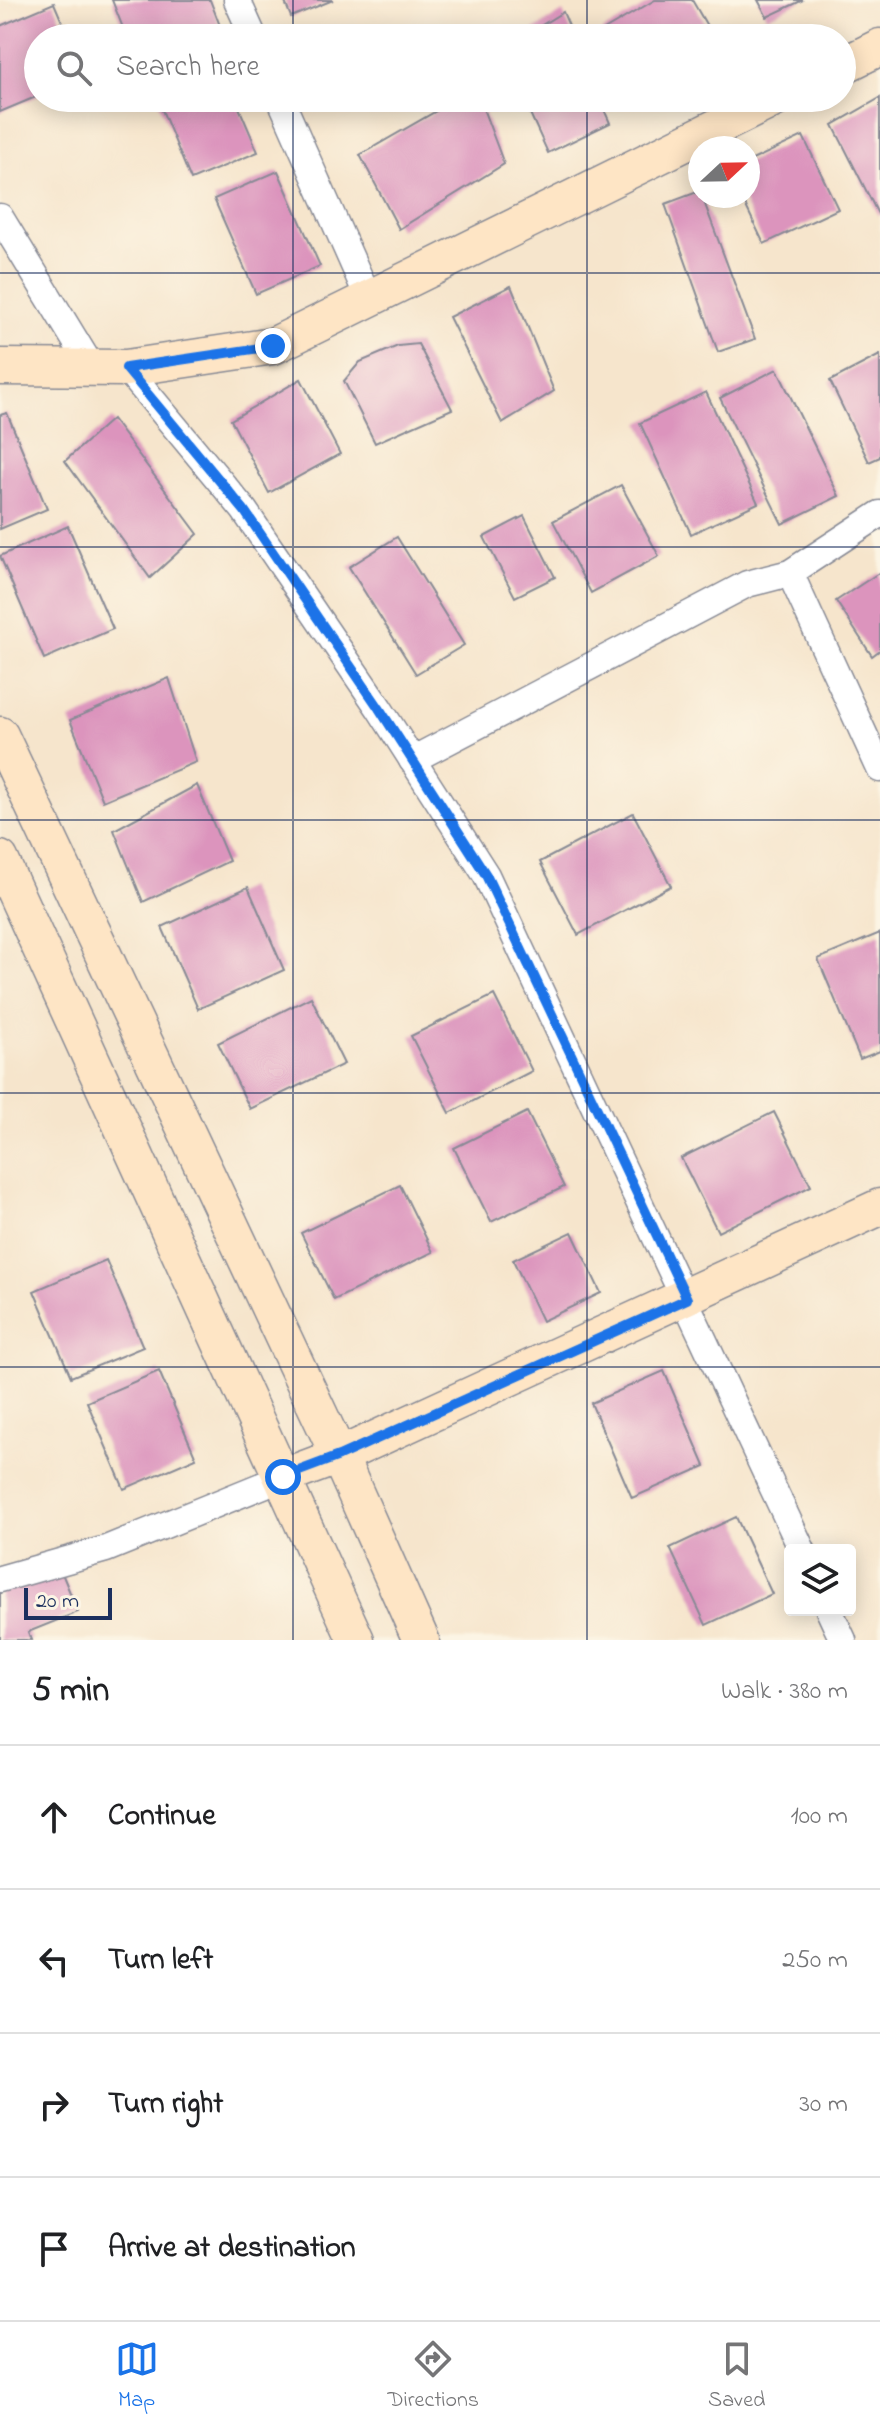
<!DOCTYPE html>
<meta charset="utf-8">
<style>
:root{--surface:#fff;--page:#f6f6f6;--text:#202124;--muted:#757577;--line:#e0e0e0;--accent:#1a73e8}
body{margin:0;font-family:"Indie Flower",sans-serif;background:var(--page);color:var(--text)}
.controls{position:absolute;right:24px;bottom:24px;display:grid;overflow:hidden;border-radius:8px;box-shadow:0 4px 20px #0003}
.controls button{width:72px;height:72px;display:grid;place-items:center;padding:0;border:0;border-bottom:2px solid var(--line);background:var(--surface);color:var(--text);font:40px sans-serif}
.compass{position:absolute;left:688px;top:136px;width:72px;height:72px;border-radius:50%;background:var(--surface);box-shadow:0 4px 20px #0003;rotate:68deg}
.scale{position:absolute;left:24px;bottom:20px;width:88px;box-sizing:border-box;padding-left:8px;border:4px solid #1b2f5e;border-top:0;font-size:22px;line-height:28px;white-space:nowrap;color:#1b2f5e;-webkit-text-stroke:6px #fcf5e5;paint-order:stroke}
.stop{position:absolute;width:24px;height:24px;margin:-18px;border:6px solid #1a73e8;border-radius:50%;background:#fff}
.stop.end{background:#1a73e8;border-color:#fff;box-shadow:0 2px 8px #0008}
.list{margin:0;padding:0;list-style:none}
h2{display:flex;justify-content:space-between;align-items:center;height:104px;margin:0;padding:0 32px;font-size:34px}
h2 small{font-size:26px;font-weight:400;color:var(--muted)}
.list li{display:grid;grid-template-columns:52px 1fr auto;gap:24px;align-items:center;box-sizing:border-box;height:144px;padding:0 32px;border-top:2px solid var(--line)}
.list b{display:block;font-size:30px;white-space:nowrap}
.list em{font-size:26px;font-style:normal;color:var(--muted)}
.icon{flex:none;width:44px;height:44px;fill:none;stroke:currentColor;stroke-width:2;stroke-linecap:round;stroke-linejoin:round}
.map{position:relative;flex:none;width:880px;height:1640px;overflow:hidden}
.search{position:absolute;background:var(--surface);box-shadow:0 4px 20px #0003;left:24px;right:24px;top:24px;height:88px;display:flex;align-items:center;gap:20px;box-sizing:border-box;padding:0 28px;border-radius:44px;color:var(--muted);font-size:30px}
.sheet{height:680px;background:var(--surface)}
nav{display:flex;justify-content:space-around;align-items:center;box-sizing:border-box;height:112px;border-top:2px solid var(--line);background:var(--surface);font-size:22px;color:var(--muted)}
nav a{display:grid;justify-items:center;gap:4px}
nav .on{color:var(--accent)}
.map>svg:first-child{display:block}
</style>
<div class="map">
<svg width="880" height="1640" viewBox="0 0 880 1640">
<rect width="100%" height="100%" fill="#fcf5e5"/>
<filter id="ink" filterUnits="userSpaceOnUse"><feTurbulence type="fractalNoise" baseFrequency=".0125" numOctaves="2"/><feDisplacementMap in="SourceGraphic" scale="16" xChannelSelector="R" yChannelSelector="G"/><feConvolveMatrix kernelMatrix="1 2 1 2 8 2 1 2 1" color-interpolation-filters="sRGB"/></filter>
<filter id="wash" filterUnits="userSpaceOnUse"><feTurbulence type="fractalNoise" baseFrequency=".006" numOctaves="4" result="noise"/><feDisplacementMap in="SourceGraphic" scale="32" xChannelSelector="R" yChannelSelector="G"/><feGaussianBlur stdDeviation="1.8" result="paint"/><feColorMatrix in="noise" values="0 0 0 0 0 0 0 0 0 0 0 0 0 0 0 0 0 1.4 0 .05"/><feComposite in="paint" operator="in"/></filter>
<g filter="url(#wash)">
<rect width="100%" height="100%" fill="#f6e5cc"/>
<g id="blocks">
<!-- building -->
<g fill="#dc94bd">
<path d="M 112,0 L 210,0 L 222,31 L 204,38 L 127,38 Z"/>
<path d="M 284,0 L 333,0 L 291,17 Z"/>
<path d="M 655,0 L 692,0 L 714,38 L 602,38 L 599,33 Z"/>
<path d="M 758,0 L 803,0 L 767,17 Z"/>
<path d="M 54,3 L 69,38 L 38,38 L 38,96 L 0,112 L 0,26 Z"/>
<path d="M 563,12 L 574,38 L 521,38 Z"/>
<path d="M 157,98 L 235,98 L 258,152 L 191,180 Z"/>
<path d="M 459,98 L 479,98 L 504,164 L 399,229 L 360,155 Z"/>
<path d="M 523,98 L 599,98 L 610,123 L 548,153 Z"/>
<path d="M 880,98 L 880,218 L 833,125 Z"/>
<path d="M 803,136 L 838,209 L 764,244 L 741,196 L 748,196 L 748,162 Z"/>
<path d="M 278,171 L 320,266 L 256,294 L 214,199 Z"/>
<path d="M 700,191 L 755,339 L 718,352 L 665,204 Z"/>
<path d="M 511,286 L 554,391 L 502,423 L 449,317 Z"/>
<path d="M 418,344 L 452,409 L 375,443 L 344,381 L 360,362 L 398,346 Z"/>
<path d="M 880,355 L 880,457 L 869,462 L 830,381 Z"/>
<path d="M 777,369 L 839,496 L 782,524 L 720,398 Z"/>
<path d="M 301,379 L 340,454 L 269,493 L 231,420 Z"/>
<path d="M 706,392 L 758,503 L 691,534 L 640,423 Z"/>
<path d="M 7,413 L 47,509 L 0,529 L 0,415 Z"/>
<path d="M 112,419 L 198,534 L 150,578 L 65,461 Z"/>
<path d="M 621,485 L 659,556 L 591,593 L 553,521 Z"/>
<path d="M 524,516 L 555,577 L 515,597 L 484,537 Z"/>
<path d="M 68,526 L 113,629 L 44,659 L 0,556 Z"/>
<path d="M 397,537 L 464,645 L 416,674 L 349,567 Z"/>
<path d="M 880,572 L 880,650 L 872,656 L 836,601 Z"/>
<path d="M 169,678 L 196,762 L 103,801 L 70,720 Z"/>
<path d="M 197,785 L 229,861 L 143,902 L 114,830 Z"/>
<path d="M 633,813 L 671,886 L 578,935 L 540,862 Z"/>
<path d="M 248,887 L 284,970 L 198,1009 L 162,927 Z"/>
<path d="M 880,933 L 880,1051 L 860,1059 L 818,959 Z"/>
<path d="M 494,995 L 532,1071 L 450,1113 L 411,1036 Z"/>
<path d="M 311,997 L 344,1064 L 250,1109 L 218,1043 Z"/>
<path d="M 527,1112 L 564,1187 L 491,1222 L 454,1148 Z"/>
<path d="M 774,1112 L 811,1186 L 718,1232 L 681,1158 Z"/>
<path d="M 400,1185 L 433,1252 L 334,1300 L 301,1233 Z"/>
<path d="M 572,1232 L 601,1293 L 542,1321 L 513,1260 Z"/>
<path d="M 106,1260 L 143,1347 L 71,1377 L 34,1291 Z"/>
<path d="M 159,1371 L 196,1458 L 124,1489 L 87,1402 Z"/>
<path d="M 664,1371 L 705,1466 L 632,1498 L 591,1403 Z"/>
<path d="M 736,1517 L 772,1594 L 706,1625 L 670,1548 Z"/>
<path d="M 59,1566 L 78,1612 L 28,1632 L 31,1640 L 0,1640 L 0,1590 Z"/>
</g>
</g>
</g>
<g filter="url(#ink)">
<use href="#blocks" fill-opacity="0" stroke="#888a95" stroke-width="2"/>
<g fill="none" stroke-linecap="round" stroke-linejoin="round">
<defs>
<g id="street">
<path d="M 237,0 L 254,38"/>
<path d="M 280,98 L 368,297"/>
<path d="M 0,217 L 92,368"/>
<path d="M 126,368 L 244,510 L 379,708 L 486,875 L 802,1550"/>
<path d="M 790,573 L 880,769"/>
<path d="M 412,760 L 747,584 L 790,573 L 880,514"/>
<path d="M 0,1579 L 106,1549 L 283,1477"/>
<path d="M 829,1610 L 843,1640"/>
</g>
<g id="secondary">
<path d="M 842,66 L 880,47"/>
<path d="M 0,367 L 126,368 L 273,346 L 776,98"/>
<path d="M 0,735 L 339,1456 L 421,1640"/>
<path d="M 0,859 L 356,1640"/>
<path d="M 283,1477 L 339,1456 L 880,1207"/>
</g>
</defs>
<!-- street casing -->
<use href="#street" stroke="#888a95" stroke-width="29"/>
<!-- secondary casing -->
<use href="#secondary" stroke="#888a95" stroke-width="39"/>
<!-- street -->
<use href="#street" stroke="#fff" stroke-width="26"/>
<!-- secondary -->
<use href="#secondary" stroke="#fee5c5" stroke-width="36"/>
</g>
</g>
<g fill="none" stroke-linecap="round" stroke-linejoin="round" filter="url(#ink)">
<!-- route -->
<path stroke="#1a73e8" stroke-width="10" d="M 273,346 L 126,368 L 244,510 L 379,708 L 486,875 L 687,1299 L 339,1456 L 283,1477"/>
</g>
<!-- grid -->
<path fill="none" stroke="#1b2f5e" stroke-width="2" stroke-opacity="0.55" d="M 293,0 L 293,38M 587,0 L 587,38M 293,98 L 293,1640M 587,98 L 587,1640M 0,273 L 880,273M 0,547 L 880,547M 0,820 L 880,820M 0,1093 L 880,1093M 0,1367 L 880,1367"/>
</svg>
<div class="controls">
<button><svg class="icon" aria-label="layers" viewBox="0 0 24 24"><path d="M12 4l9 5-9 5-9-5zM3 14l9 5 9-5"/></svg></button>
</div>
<svg class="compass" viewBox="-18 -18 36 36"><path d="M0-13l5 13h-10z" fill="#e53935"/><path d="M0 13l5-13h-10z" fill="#757577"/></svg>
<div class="scale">20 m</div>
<div class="stop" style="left:283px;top:1477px"></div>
<div class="stop end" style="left:273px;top:346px"></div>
<div class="search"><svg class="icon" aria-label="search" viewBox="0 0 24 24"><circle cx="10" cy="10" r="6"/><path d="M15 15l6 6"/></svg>Search here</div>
</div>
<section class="sheet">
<h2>5 min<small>Walk · 380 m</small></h2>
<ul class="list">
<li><svg class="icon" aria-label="ahead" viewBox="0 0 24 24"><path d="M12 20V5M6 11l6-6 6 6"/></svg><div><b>Continue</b></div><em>100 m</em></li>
<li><svg class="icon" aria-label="left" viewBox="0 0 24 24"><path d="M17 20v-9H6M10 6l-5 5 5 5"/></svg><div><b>Turn left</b></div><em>250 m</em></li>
<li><svg class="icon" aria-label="right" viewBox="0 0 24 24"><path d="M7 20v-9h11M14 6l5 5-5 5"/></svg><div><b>Turn right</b></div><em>30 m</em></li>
<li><svg class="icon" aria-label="arrive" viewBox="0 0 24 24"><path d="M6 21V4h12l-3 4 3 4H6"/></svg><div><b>Arrive at destination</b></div></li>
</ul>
</section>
<nav>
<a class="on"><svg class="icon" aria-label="map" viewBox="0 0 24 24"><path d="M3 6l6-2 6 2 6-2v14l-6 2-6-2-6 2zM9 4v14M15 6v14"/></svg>Map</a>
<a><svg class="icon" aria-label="directions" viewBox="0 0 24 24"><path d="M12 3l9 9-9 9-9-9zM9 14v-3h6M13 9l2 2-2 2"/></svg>Directions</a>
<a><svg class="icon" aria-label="saved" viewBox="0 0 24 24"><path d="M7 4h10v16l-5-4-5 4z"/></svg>Saved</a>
</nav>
